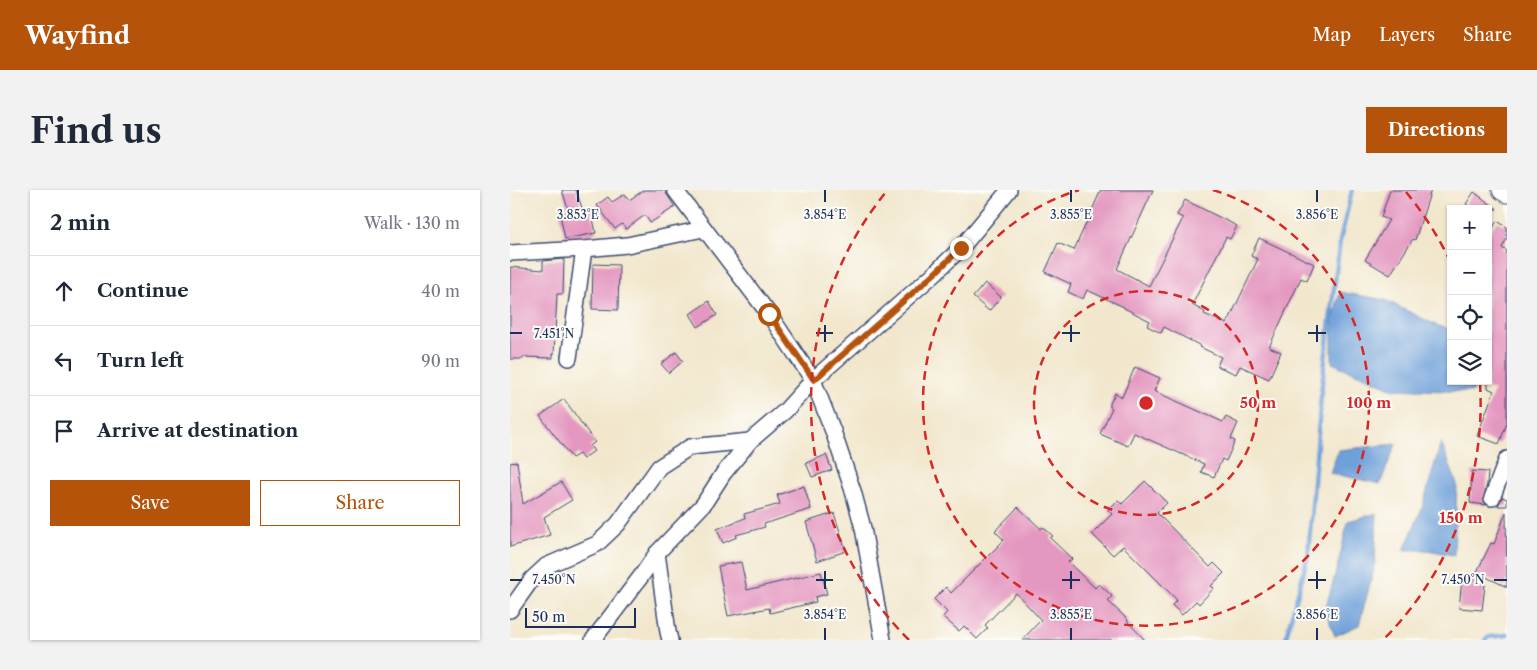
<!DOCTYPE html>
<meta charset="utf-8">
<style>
:root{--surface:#fff;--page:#f2f2f3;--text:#1f2937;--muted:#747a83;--line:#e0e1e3;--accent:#b45309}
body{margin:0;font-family:"Libre Caslon Text",serif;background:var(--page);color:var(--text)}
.controls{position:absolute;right:15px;top:15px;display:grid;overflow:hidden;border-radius:0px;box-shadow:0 1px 4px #0004}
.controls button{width:45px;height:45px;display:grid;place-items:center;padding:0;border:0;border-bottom:1px solid var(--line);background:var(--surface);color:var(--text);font:25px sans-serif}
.scale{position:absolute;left:15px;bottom:12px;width:111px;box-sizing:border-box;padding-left:5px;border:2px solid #1b2f5e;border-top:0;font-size:14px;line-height:18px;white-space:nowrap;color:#1b2f5e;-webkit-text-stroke:4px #fdfcf7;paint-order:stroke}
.stop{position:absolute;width:15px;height:15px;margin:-11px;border:4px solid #b45309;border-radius:50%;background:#fff}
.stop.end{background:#b45309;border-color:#fff;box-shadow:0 1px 5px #0008}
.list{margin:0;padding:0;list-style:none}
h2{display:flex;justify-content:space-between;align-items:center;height:65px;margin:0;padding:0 20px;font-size:21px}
h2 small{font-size:16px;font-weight:400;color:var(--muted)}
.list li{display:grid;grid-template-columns:32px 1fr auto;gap:15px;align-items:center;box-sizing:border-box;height:70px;padding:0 20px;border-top:1px solid var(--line)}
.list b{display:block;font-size:19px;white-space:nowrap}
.list em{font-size:16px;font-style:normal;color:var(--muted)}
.actions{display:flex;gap:10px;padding:15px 20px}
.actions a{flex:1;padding:11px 0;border:1px solid var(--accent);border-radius:0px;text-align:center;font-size:18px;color:var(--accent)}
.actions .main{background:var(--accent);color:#fff}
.icon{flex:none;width:28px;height:28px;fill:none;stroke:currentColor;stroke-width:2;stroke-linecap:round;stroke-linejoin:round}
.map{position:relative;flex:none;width:997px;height:450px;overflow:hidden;border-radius:0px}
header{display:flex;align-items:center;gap:30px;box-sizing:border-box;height:70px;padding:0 25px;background:var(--accent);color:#fff}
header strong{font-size:24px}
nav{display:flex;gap:28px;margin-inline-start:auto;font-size:18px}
.intro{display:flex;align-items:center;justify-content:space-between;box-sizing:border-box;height:120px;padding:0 30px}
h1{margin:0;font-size:35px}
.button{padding:12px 22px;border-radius:0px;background:var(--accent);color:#fff;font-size:18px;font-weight:700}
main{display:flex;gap:30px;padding:0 30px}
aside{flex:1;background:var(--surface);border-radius:0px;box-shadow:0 1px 4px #0004}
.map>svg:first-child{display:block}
</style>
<header>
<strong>Wayfind</strong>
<nav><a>Map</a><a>Layers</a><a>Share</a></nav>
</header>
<div class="intro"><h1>Find us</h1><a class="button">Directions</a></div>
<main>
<aside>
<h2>2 min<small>Walk · 130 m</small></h2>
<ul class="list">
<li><svg class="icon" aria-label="ahead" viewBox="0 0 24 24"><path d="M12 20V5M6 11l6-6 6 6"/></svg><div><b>Continue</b></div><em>40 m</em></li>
<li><svg class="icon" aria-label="left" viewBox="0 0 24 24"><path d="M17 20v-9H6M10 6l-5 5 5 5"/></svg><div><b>Turn left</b></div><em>90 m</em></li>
<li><svg class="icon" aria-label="arrive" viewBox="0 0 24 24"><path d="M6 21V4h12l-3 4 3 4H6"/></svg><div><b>Arrive at destination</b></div></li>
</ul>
<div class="actions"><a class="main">Save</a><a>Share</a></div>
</aside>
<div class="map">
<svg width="997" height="450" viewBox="0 0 997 450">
<rect width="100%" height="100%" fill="#fdfcf7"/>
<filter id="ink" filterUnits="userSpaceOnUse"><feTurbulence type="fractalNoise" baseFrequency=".02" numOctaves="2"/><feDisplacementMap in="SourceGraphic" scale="10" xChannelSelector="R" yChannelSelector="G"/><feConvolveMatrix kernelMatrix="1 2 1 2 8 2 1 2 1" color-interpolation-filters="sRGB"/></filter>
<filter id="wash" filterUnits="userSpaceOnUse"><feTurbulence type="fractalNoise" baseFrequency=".0096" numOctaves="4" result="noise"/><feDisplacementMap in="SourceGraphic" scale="20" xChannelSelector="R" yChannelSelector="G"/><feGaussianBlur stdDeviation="1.12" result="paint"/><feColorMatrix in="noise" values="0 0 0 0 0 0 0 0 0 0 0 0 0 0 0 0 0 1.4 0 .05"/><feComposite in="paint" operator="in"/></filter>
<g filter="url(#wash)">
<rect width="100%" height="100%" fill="#f2e7cd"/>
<!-- water -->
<g fill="#6ea0d9" stroke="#44689c">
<path d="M 830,102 L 875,110 L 928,136 L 941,139 L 941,191 L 961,191 L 963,202 L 883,199 L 822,173 L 822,131 Z"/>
<path d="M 931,252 L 947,294 L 944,365 L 917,360 L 894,360 L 912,318 Z"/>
<path d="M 886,254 L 870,294 L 820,283 L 828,260 Z"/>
<path d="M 867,323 L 865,375 L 849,435 L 825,446 L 815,420 L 828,375 L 838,331 Z"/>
</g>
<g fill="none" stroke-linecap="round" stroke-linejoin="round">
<!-- stream -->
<g stroke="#6ea0d9" stroke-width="4.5">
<path d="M 775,450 L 798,366 L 812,194 L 830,51 L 842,0"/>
<path d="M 975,450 L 979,447 L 997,445"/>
</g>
</g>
<g id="blocks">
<!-- building -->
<g fill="#e497c0">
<path d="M 52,0 L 66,0 L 74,24 L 81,19 L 86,43 L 55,49 L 50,24 L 59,22 Z"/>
<path d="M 134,0 L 154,0 L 165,17 L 140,33 L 135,25 L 116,39 L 112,34 L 105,39 L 87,15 L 98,7 L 102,12 L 115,4 L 119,10 Z"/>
<path d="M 591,0 L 643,0 L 607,79 L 639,96 L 673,28 L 667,25 L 675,10 L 727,36 L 720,49 L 716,47 L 682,115 L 695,122 L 694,124 L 717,134 L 748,69 L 741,66 L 749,48 L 804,74 L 797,91 L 791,88 L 759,157 L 771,162 L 759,189 L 730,176 L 726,184 L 707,176 L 711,167 L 690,157 L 691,156 L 654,137 L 651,143 L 637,136 L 640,131 L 614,118 L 614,117 L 577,100 L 573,109 L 558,102 L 561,94 L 535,82 L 548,53 L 564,60 Z"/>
<path d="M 880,0 L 921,0 L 905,50 L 903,49 L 880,85 L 855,70 L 879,30 L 871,27 Z"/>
<path d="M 964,2 L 987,19 L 963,19 L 956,14 Z"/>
<path d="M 987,31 L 997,37 L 997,48 L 992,58 L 997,61 L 997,233 L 989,254 L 967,246 L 984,201 L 978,198 L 978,46 Z"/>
<path d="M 54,69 L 53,104 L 47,104 L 44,164 L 43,164 L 43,168 L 13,167 L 13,169 L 0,169 L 0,77 L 33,80 L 33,71 Z"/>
<path d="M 83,74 L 109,75 L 108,120 L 82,119 Z"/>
<path d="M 475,93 L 491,107 L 479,121 L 463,107 Z"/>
<path d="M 199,111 L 207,125 L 188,137 L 180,124 Z"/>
<path d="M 166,162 L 173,171 L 159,183 L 151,174 Z"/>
<path d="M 625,177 L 650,188 L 644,201 L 713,232 L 716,227 L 728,233 L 721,249 L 725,251 L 716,271 L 712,269 L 704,287 L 691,282 L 694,274 L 624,243 L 618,256 L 590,244 L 602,218 L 599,216 L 605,203 L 612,207 Z"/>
<path d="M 54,209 L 85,252 L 80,256 L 84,261 L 73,269 L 69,264 L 62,268 L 30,226 Z"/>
<path d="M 316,265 L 322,280 L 302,287 L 296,273 Z"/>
<path d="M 7,272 L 13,314 L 51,292 L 62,310 L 34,327 L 40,345 L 0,357 L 0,273 Z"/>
<path d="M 962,281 L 978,282 L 977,294 L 973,309 L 976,315 L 960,313 Z"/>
<path d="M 635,291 L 657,313 L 647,323 L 700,377 L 704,373 L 714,383 L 701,396 L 704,398 L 689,414 L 686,411 L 672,425 L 662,415 L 667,410 L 613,356 L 603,365 L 582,344 L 602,324 L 598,320 L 608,310 L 612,314 Z"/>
<path d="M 294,296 L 301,319 L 254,334 L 255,337 L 226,345 L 227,347 L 213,353 L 207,339 L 235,328 L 234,324 L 270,314 L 267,305 Z"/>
<path d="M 992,307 L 997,309 L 997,316 L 988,316 Z"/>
<path d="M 508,317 L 531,339 L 533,337 L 543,346 L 540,348 L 562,369 L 558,372 L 585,398 L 589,394 L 602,406 L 598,411 L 618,430 L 617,431 L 635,450 L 512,450 L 531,430 L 506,403 L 475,435 L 478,438 L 467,449 L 454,436 L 449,441 L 433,427 L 437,422 L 424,409 L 436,397 L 441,403 L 494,350 L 485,341 Z"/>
<path d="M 996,322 L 997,397 L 976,387 L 972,420 L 949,418 L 952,389 L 963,390 L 981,353 L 984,354 Z"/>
<path d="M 324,323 L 336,361 L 307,371 L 296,332 Z"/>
<path d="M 231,372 L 237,400 L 311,382 L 317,404 L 305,407 L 306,412 L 260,423 L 259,418 L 218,426 L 208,376 Z"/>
</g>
</g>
</g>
<g filter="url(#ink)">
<use href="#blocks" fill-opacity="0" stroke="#3b4b6f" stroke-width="1"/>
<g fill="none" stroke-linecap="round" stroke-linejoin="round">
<defs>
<g id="minor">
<path d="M 165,0 L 259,124 L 303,190 L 323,241 L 343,301 L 353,338 L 373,450"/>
<path d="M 0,63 L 74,59 L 117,55 L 193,39"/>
<path d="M 59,168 L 74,59"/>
<path d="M 982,308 L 997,269"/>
<path d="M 147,363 L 158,442 L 160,450"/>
<path d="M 0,420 L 22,389 L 36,376 L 87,354 L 108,334 L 149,277 L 180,257 L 240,251"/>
<path d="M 83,450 L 132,385 L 147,363 L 193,315 L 213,284 L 240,251 L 275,221 L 303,190 L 424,84 L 451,58 L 499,0"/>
</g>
<path id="major" d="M 992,0 L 997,3"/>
</defs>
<!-- minor casing -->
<use href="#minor" stroke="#3b4b6f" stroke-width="18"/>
<!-- major casing -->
<use href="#major" stroke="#3b4b6f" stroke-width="21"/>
<!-- minor -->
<use href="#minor" stroke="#fff" stroke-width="15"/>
<!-- major -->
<use href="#major" stroke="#fff" stroke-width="19"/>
</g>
</g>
<g fill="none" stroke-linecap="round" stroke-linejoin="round" filter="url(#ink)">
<!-- route -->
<path stroke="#b45309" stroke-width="6" d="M 259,124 L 304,190 L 424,84 L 451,58"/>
</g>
<!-- ticks -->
<path fill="none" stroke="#1b2f5e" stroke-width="2" d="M 68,0 L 68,12M 315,0 L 315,12M 561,0 L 561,12M 807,0 L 807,12M 315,135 L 315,152M 561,135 L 561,152M 807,135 L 807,152M 0,143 L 12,143M 306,143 L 323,143M 552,143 L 570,143M 798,143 L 816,143M 315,381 L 315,399M 561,381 L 561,399M 807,381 L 807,399M 0,390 L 12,390M 306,390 L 323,390M 552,390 L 570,390M 798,390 L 816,390M 984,390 L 997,390M 315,438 L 315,450M 561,438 L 561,450M 807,438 L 807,450"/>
<!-- distance rings -->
<g fill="none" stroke="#d62828" stroke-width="2.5" stroke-dasharray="9 6">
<circle cx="636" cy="213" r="112"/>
<path d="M703 0A223 223 0 1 1 569 0"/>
<path d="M399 450A335 335 0 0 1 376 2M896 2A335 335 0 0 1 940 71M970 193A335 335 0 0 1 873 450"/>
</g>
<g font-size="12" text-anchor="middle" fill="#1b2f5e" stroke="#fdfcf7" stroke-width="4" stroke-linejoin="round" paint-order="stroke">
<text x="68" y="29">3.853°E</text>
<text x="315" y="29">3.854°E</text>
<text x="561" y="29">3.855°E</text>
<text x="807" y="29">3.856°E</text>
<text x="44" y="148">7.451°N</text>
<text x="44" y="394">7.450°N</text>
<text x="953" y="394">7.450°N</text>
<text x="315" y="429">3.854°E</text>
<text x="561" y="429">3.855°E</text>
<text x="807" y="429">3.856°E</text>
</g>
<circle cx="636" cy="213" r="8" fill="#d62828" stroke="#fdfcf7" stroke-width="2.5"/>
<g font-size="15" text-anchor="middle" font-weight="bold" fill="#d62828" stroke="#fdfcf7" stroke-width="4" stroke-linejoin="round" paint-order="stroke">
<text x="748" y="218">50 m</text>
<text x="859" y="218">100 m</text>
<text x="951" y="333">150 m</text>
</g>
</svg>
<div class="controls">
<button>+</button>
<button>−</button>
<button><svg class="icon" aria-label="locate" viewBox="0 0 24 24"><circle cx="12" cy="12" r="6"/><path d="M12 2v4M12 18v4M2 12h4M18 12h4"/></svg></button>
<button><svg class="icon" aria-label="layers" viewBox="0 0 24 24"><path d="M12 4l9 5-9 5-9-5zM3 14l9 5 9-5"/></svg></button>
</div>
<div class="scale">50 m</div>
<div class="stop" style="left:259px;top:124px"></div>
<div class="stop end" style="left:451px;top:58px"></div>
</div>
</main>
